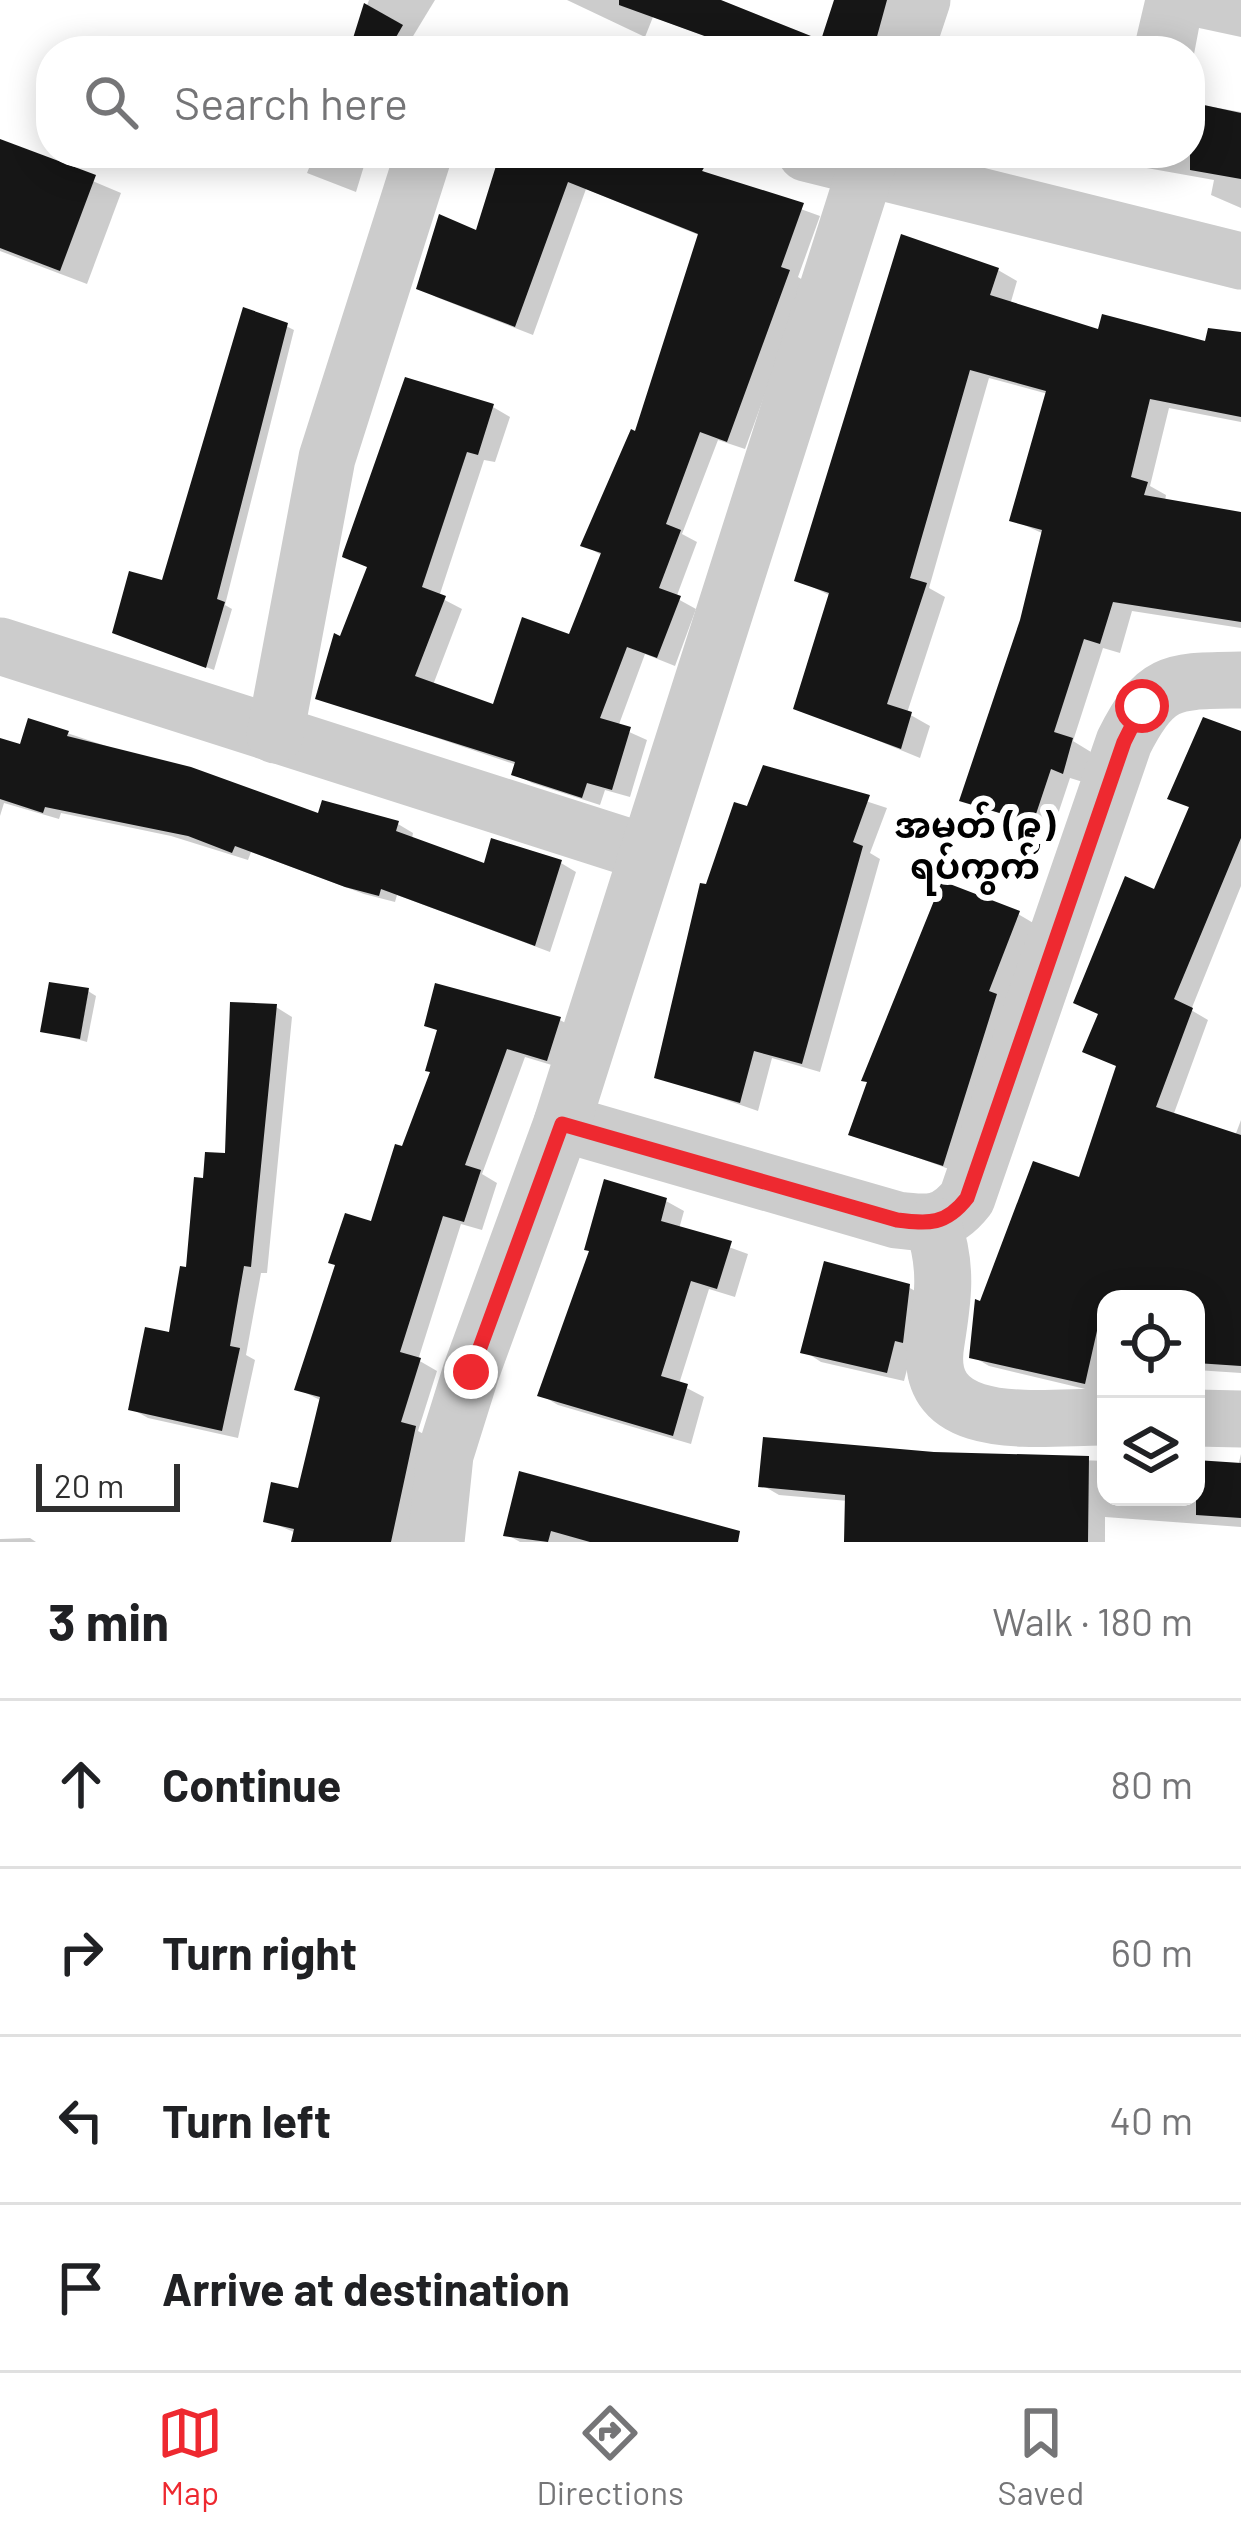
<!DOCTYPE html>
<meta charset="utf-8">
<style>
:root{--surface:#fff;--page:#f2f2f2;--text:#202124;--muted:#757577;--line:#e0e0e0;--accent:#ee2930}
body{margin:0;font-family:Barlow,"Noto Sans Myanmar",sans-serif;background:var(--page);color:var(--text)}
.controls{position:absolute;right:36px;bottom:36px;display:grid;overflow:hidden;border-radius:24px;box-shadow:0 6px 30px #0003}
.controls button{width:108px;height:108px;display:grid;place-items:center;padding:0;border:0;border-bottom:3px solid var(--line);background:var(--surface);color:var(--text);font:60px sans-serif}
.scale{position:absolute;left:36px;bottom:30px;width:144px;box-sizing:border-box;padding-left:12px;border:6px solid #2f2f2f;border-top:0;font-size:33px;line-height:42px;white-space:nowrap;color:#2f2f2f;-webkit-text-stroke:9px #fff;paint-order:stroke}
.stop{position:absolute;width:36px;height:36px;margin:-27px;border:9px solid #ee2930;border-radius:50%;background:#fff}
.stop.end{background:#ee2930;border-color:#fff;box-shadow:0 3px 12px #0008}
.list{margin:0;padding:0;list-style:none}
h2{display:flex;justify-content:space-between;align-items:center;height:156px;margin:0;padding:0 48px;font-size:51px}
h2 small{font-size:39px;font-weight:400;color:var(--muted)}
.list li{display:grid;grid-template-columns:78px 1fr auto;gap:36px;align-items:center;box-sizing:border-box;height:168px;padding:0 48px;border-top:3px solid var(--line)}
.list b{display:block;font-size:45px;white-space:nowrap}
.list em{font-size:39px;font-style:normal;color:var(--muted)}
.icon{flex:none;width:66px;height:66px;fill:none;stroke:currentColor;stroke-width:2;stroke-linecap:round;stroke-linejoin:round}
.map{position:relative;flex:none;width:1241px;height:1542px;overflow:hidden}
.search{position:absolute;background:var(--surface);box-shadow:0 6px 30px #0003;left:36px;right:36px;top:36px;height:132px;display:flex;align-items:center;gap:30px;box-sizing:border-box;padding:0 42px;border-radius:48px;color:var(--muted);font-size:45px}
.sheet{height:828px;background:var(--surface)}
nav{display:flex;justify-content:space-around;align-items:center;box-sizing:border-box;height:168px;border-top:3px solid var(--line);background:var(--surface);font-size:33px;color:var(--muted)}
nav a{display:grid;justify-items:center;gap:6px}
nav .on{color:var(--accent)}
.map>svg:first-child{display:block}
</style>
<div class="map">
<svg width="1241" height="1542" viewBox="0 0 1241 1542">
<rect width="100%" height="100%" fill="#fff"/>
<!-- shadow -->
<g fill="#0003">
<path d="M 369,0 L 435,0 L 404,51 L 350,51 Z"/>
<path d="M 567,0 L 709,0 L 823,44 L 837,0 L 899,0 L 886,51 L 708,51 L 713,39 L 653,17 L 645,37 Z"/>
<path d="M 1145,0 L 1241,0 L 1241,37 L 1199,28 L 1190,75 L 1190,51 L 1133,51 Z"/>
<path d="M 1190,103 L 1241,112 L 1241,208 L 1211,195 L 1214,180 L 1102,160 L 1089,153 L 1190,153 Z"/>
<path d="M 0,142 L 121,193 L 87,284 L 0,251 Z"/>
<path d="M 315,153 L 392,153 L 388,164 L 367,156 L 356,192 L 307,173 Z"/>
<path d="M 503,153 L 668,153 L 720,180 L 820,216 L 798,277 L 806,282 L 745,449 L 718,440 L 682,534 L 697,542 L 676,598 L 696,609 L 675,666 L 645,654 L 618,727 L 647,740 L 630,797 L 605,790 L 600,805 L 532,783 L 514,773 L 517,765 L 319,698 L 369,568 L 345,556 L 493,407 L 510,417 L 495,462 L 484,460 L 439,597 L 462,609 L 433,685 L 495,708 L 570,638 L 603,556 L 584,545 L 637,434 L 701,236 L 586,189 L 533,335 L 436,297 L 419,287 L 478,234 Z"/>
<path d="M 998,270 L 1017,281 L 1010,305 L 1100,333 L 1208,345 L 1241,334 L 1241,422 L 1169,408 L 1150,486 L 1166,495 L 1165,501 L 1241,515 L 1241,628 L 1132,611 L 1120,653 L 1103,648 L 1073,741 L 1091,752 L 1083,782 L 1070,778 L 1052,832 L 963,800 L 1023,621 L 1044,534 L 1013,520 L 1048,394 L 989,378 L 929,588 L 945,597 L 907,713 L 930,726 L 920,758 L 796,707 L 831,596 L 798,580 Z"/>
<path d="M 286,326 L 294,330 L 225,605 L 232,609 L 214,670 L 124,636 L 164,584 Z"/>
<path d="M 67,733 L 320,817 L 398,824 L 413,833 L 412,839 L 486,867 L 561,863 L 576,872 L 550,952 L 397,895 L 395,902 L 364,894 L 251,852 L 248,860 L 171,836 L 61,813 L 59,819 L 4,803 L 0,816 L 0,741 L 22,748 Z"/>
<path d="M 1241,734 L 1241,886 L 1191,1010 L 1208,1020 L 1173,1116 L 1235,1136 L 1241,1120 L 1241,1373 L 1196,1370 L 1196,1299 L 1106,1299 L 1106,1365 L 1098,1392 L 989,1366 L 972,1356 L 982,1305 L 1081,1180 L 1119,1067 L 1155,892 L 1192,809 L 1171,798 Z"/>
<path d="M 765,768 L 887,808 L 870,853 L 880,859 L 820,1072 L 772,1058 L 758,1111 L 657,1076 L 708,888 Z"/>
<path d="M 1018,914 L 1035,924 L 960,1173 L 852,1134 Z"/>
<path d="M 88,991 L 96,996 L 87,1042 L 44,1030 Z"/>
<path d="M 276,1007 L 292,1017 L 267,1273 L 261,1273 L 246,1355 L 255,1360 L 238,1438 L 148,1418 L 132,1409 L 171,1336 L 206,1181 L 228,1156 Z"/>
<path d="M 560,1020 L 578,1030 L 565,1069 L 525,1057 L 482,1174 L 497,1183 L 482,1230 L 461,1224 L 418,1360 L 437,1371 L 418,1431 L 433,1439 L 412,1542 L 294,1542 L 296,1533 L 266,1520 L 300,1492 L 322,1401 L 298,1389 L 373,1225 L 433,1072 Z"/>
<path d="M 666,1201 L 684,1211 L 679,1229 L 748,1254 L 735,1297 L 709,1289 L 679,1384 L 704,1397 L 691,1444 L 558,1405 L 541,1395 Z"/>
<path d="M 908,1287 L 926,1297 L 904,1381 L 821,1362 L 804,1351 Z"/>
<path d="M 1241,1454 L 1241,1527 L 1105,1517 L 1105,1542 L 847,1542 L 848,1501 L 779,1495 L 762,1485 L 934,1455 L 1106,1461 L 1106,1497 L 1196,1497 L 1196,1464 L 1238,1466 Z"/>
<path d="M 521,1475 L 723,1542 L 520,1542 L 506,1534 Z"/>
<path d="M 30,1538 L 36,1542 L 0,1542 L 0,1539 Z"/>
</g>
<!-- building -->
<g fill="#161616">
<path d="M 619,0 L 721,0 L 821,40 L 834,0 L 887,0 L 873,51 L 705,51 L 710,38 L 619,5 Z"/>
<path d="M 364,3 L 403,25 L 388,51 L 349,51 Z"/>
<path d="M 1190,102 L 1241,113 L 1241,179 L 1190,170 Z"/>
<path d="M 0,139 L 96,175 L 60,271 L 0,248 Z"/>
<path d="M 500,153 L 673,153 L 705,166 L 702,171 L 804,203 L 781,267 L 790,270 L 727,442 L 700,432 L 666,524 L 681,530 L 659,588 L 681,596 L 657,658 L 627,647 L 600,718 L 631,727 L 612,790 L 587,783 L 582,798 L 511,775 L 515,762 L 315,699 L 334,633 L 340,636 L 367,567 L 342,557 L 343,553 L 405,377 L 494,404 L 478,455 L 467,452 L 422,587 L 446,596 L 415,676 L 493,704 L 522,617 L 569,634 L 601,553 L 580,546 L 631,429 L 635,431 L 698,234 L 568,182 L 515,327 L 416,289 L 439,214 L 476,230 Z"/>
<path d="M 901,234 L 999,268 L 990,295 L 1098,329 L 1102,314 L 1205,341 L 1208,328 L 1241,332 L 1241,417 L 1150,399 L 1131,477 L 1148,482 L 1144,495 L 1241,512 L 1241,622 L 1113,602 L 1100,644 L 1084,639 L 1054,732 L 1073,738 L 1063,774 L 1051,769 L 1033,823 L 959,801 L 1020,620 L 1042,530 L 1009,521 L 1046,391 L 970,370 L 910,578 L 927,583 L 887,704 L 912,712 L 901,749 L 793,709 L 829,593 L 794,581 Z"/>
<path d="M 243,307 L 288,323 L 217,599 L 225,602 L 206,668 L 112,633 L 129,571 L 162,580 Z"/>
<path d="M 1203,717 L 1241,731 L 1241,838 L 1174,999 L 1193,1008 L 1156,1107 L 1241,1135 L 1241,1366 L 1196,1363 L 1196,1299 L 1106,1299 L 1106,1324 L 1099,1322 L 1085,1384 L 969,1358 L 975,1299 L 980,1301 L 1033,1161 L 1079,1177 L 1116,1066 L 1082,1052 L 1098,1014 L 1073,1003 L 1125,876 L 1154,889 L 1189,807 L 1167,799 Z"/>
<path d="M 28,718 L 69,731 L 67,736 L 191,767 L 318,813 L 322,800 L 399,821 L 396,831 L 484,863 L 491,838 L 562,860 L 535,946 L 381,889 L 379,896 L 345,887 L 235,846 L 232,853 L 188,836 L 45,807 L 43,813 L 0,799 L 0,738 L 20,744 Z"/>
<path d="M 763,765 L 870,795 L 853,842 L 863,846 L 802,1064 L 754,1051 L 740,1103 L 654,1078 L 700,883 L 706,884 L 734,802 L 747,806 Z"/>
<path d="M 942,881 L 1020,911 L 989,991 L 997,994 L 943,1166 L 848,1135 L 867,1082 L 861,1081 Z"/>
<path d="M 49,982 L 89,988 L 80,1039 L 40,1032 Z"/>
<path d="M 435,983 L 561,1017 L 547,1061 L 507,1049 L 465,1165 L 481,1170 L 464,1222 L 443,1216 L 400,1352 L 421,1358 L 401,1422 L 416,1426 L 391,1542 L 291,1542 L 294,1529 L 263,1522 L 271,1482 L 298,1488 L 320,1397 L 294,1390 L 335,1265 L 328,1263 L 345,1213 L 371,1221 L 395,1144 L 402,1146 L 430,1072 L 425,1071 L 437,1030 L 424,1026 Z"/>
<path d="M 230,1002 L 277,1004 L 251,1267 L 244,1266 L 230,1346 L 240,1348 L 222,1431 L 128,1410 L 145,1327 L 169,1332 L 180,1266 L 186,1267 L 194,1177 L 203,1178 L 205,1152 L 225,1153 Z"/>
<path d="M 604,1179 L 667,1198 L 661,1221 L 732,1241 L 717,1289 L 691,1281 L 661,1376 L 688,1384 L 673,1436 L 537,1396 L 589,1251 L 584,1250 Z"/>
<path d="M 824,1261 L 910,1284 L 903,1343 L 895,1341 L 887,1373 L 800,1353 Z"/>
<path d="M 763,1437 L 934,1452 L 1089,1456 L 1088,1542 L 844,1542 L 845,1495 L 758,1487 Z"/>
<path d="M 1196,1460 L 1241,1463 L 1241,1518 L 1196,1515 Z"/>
<path d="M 519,1471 L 740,1531 L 738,1542 L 590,1542 L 551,1531 L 548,1542 L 503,1536 Z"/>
</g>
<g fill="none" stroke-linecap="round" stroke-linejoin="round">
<!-- minor -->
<g stroke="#ccc" stroke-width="57">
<path d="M 905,51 L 922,0"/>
<path d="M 806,153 L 1241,261"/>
<path d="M 0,646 L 647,853"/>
<path d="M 275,735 L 327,458 L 424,153"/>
<path d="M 562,1123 L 897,1220 C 929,1224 946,1225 967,1198 L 1124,742 C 1156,678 1173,681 1241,680"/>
<path d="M 933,1225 C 948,1267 943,1299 936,1343 C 920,1438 1046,1416 1106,1417"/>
<path d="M 1196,1418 L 1241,1419"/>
<path d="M 436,1542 L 445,1455 L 471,1372 L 562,1123 L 871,153"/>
</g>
</g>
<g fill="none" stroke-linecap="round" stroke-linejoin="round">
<!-- route -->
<path stroke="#ee2930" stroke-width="15" d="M 471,1372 L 562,1124 L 897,1220 C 929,1224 946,1225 967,1198 L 1124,742 L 1142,706"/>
</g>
<g text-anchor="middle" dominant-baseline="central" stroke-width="12" stroke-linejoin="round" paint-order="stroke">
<!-- quarter labels -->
<g font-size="36" font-weight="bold" fill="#000" stroke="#fff">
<text x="975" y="823">အမှတ် (၉)<tspan x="975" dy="41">ရပ်ကွက်</tspan></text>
</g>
</g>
</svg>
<div class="controls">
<button><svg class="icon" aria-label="locate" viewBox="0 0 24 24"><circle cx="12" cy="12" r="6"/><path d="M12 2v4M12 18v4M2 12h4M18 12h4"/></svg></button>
<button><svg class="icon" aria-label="layers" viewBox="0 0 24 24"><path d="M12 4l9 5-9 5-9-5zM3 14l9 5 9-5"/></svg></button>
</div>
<div class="scale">20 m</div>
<div class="stop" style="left:1142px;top:706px"></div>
<div class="stop end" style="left:471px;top:1372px"></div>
<div class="search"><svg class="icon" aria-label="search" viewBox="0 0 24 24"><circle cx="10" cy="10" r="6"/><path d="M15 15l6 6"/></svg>Search here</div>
</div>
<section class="sheet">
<h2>3 min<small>Walk · 180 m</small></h2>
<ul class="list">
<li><svg class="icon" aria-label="ahead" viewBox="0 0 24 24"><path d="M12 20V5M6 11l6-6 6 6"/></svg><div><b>Continue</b></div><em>80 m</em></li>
<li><svg class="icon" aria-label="right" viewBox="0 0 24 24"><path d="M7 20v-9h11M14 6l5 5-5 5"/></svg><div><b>Turn right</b></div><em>60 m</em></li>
<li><svg class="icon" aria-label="left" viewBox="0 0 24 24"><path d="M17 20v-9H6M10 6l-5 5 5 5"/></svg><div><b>Turn left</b></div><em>40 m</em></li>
<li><svg class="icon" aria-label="arrive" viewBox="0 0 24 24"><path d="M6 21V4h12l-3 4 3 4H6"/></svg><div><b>Arrive at destination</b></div></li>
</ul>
</section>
<nav>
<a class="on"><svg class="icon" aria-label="map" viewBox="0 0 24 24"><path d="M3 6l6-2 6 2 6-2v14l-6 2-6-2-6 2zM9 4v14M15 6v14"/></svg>Map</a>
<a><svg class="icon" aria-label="directions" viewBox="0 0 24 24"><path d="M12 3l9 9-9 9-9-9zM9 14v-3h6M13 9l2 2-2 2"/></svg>Directions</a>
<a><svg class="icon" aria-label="saved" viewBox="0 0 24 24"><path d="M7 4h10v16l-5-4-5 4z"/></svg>Saved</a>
</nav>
